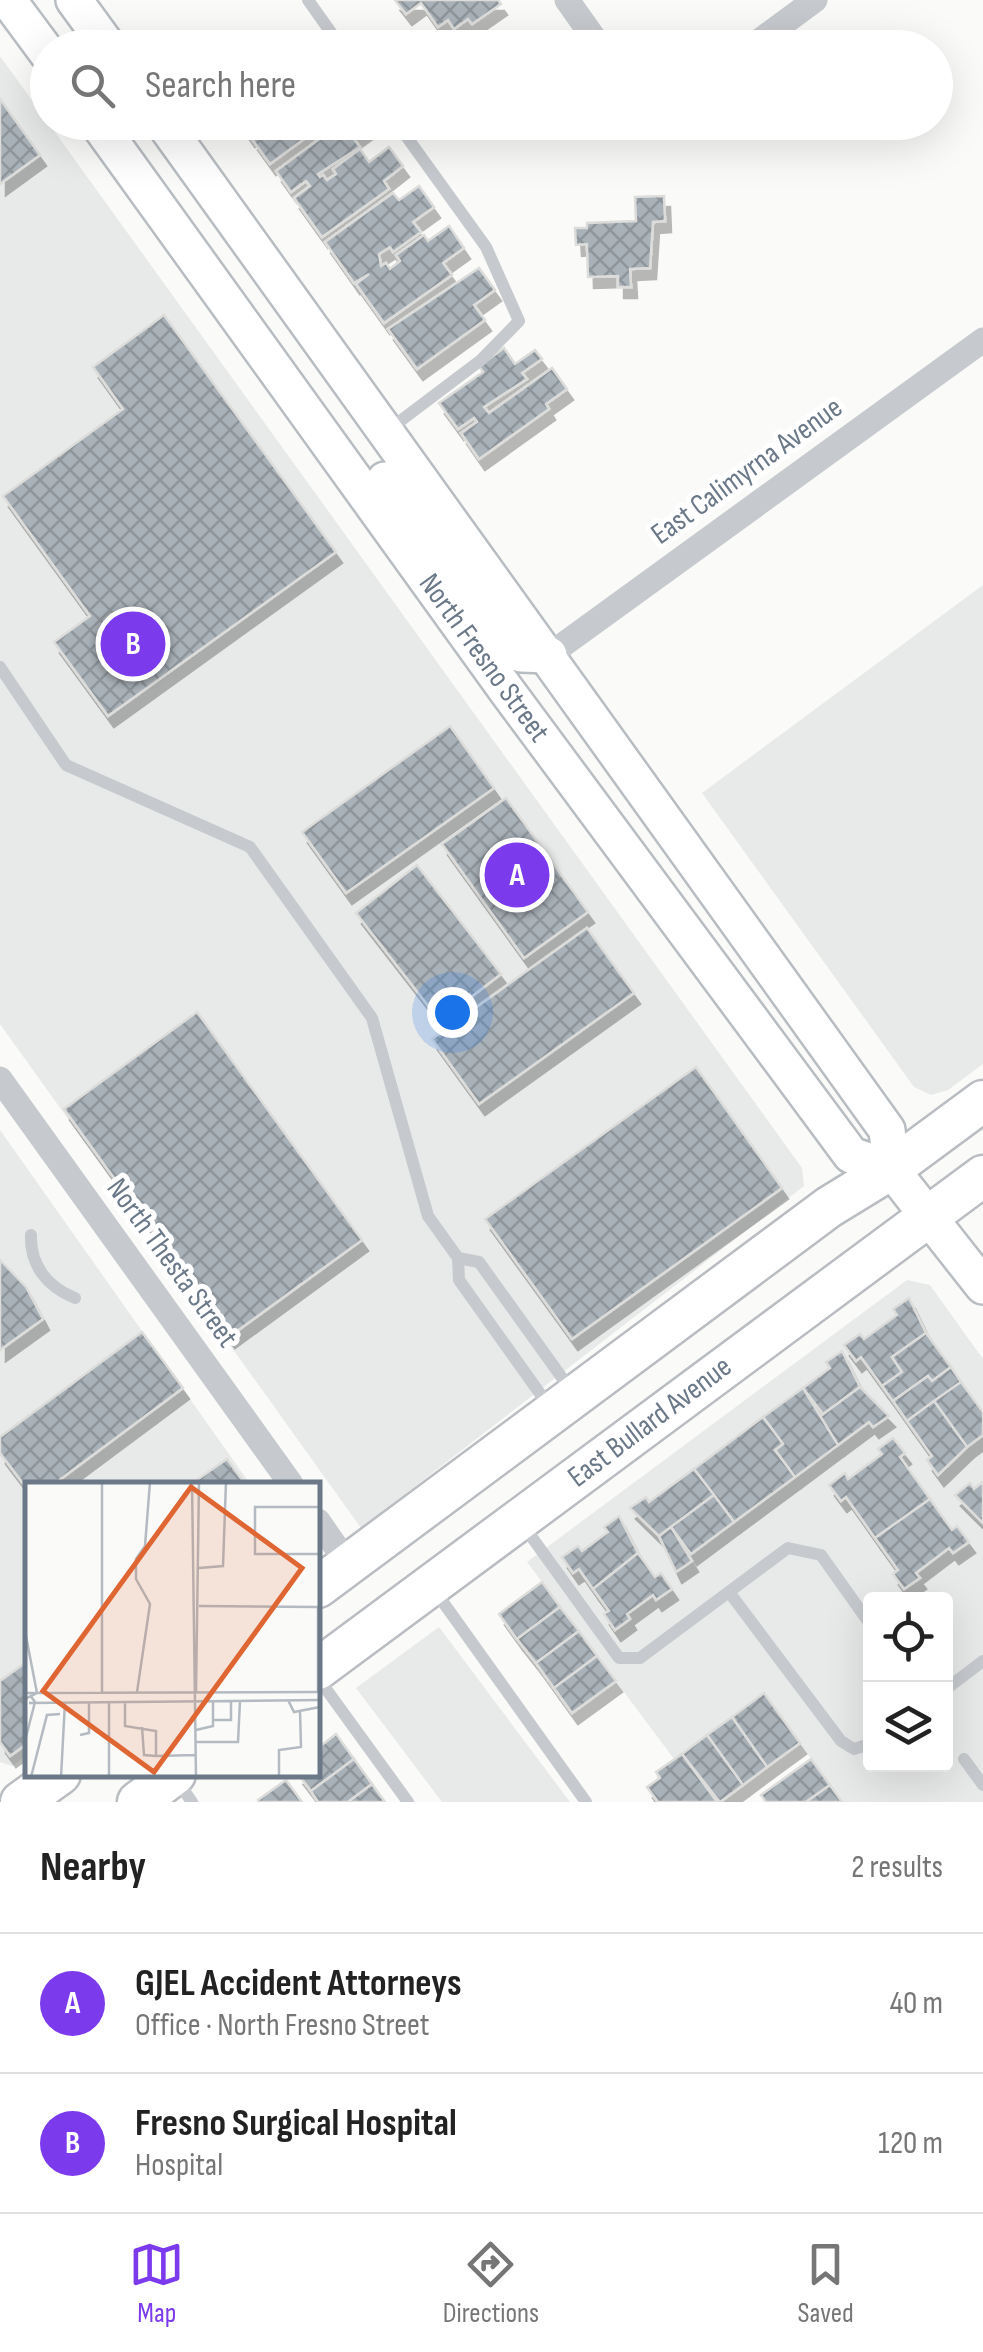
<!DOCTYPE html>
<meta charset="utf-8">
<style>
:root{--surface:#fff;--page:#f2f2f2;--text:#222;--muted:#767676;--line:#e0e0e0;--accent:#7c3aed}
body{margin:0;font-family:"Sofia Sans Condensed",sans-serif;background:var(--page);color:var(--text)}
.controls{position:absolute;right:30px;bottom:30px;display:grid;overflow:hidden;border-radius:10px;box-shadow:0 10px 40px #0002}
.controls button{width:90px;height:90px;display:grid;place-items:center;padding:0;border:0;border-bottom:2px solid var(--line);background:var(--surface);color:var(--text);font:50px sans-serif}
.you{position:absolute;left:452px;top:1012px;width:35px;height:35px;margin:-25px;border:8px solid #fff;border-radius:50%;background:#1a73e8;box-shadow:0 0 0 15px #1a73e833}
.badge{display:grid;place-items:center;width:65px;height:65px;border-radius:50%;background:var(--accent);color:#fff;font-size:32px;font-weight:700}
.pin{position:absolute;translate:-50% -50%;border:5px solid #fff;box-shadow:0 2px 10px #0006}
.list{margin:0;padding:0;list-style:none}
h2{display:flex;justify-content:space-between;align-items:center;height:130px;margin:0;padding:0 40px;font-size:42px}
h2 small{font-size:32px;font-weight:400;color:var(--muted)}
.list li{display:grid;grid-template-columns:65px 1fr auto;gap:30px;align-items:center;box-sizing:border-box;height:140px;padding:0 40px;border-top:2px solid var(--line)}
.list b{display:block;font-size:38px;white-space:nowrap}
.list p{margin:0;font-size:32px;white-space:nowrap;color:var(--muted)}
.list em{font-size:32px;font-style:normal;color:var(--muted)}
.icon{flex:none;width:55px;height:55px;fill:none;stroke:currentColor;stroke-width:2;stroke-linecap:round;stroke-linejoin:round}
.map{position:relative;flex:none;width:983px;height:1802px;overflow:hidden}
.search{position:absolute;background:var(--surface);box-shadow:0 10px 40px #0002;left:30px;right:30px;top:30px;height:110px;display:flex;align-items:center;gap:25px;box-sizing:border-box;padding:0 35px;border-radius:55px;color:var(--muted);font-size:38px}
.sheet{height:410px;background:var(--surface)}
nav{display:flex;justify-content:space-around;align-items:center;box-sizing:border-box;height:140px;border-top:2px solid var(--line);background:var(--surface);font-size:28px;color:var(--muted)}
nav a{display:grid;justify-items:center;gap:5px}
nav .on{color:var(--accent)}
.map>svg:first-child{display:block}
</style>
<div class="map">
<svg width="983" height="1802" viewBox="0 0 983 1802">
<defs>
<pattern id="building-cross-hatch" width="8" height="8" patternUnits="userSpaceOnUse" patternTransform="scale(2.5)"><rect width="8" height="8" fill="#aab2b9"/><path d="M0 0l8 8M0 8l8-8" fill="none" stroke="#8e969c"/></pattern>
<filter id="shadow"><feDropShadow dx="6" dy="11" stdDeviation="0" flood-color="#0004"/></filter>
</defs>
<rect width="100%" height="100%" fill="#fafaf8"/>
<!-- built -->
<g fill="#e8e9e9" fill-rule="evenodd">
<path d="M 0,56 L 802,1168 L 804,1186 L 361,1528 L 0,1024 Z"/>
<path d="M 983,585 L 983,1064 L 948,1090 L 931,1095 L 914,1087 L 702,793 Z"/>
<path d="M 0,1130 L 250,1484 L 28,1484 L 27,1755 L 12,1766 L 0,1762 Z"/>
<path d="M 907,1280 L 930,1285 L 983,1359 L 983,1802 L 842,1802 L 764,1693 L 674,1759 L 527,1562 ZM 870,1600 L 946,1600 L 946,1764 L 870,1764 Z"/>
<path d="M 439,1627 L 570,1802 L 442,1802 L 356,1688 Z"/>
</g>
<!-- building -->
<g fill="url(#building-cross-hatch)" stroke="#dcdcda" stroke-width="2.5" filter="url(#shadow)">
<path d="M 395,0 L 498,0 L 501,4 L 472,24 L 468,19 L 454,29 L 448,20 L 438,27 L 421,3 L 406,14 Z"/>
<path d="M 315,37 L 322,48 L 301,48 Z"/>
<path d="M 0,99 L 40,155 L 0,184 Z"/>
<path d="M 239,122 L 327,122 L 270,164 L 252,139 L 267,129 L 264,125 L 249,136 Z"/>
<path d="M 356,122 L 372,124 L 353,138 L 360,147 L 318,174 L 320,177 L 323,175 L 327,180 L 336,174 L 333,169 L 360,149 L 369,162 L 389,147 L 403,166 L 384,181 L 389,189 L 322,237 L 294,198 L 310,186 L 306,181 L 291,192 L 276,171 L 341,123 L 346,130 Z"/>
<path d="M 419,186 L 434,207 L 413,222 L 421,232 L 393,252 L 390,247 L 379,254 L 381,266 L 386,263 L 390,269 L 400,261 L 396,255 L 424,235 L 428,241 L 449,226 L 464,248 L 443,263 L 452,275 L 384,323 L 356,284 L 369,274 L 354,283 L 325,242 L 393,193 L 399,200 Z"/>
<path d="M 664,196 L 665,221 L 653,222 L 650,268 L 630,269 L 631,287 L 618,287 L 618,276 L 588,277 L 587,244 L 576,245 L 575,228 L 587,228 L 587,223 L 636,221 L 635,197 Z"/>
<path d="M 479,268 L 495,290 L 474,305 L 485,320 L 417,369 L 388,329 Z"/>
<path d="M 164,315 L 336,552 L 108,716 L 54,642 L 90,616 L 3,496 L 123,409 L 93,367 Z"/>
<path d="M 504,348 L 515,364 L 535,350 L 542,359 L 522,373 L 527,379 L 484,407 L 489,413 L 552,368 L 567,389 L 546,404 L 549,409 L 479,459 L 461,433 L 477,422 L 474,418 L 458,429 L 439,403 L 483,372 L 479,366 Z"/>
<path d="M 450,726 L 494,788 L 346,893 L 302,832 Z"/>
<path d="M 506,798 L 588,912 L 524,958 L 442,844 Z"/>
<path d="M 417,865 L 501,974 L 440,1021 L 356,913 Z"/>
<path d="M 587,928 L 634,993 L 479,1104 L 432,1039 Z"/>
<path d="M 197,1012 L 362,1240 L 229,1337 L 64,1109 Z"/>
<path d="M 696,1067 L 782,1188 L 572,1339 L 485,1219 Z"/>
<path d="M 0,1260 L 26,1287 L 43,1319 L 0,1350 Z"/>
<path d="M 909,1298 L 926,1333 L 892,1357 L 902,1372 L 882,1386 L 861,1357 L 856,1361 L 844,1345 L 860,1334 L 864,1339 L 897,1315 L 893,1309 Z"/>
<path d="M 142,1332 L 183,1388 L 54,1484 L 28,1484 L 28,1490 L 0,1453 L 0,1437 Z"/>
<path d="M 926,1333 L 951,1367 L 932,1381 L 928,1376 L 893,1401 L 882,1386 L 902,1372 L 892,1357 Z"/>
<path d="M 842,1351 L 860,1387 L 823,1414 L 803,1388 L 830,1368 L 826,1362 Z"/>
<path d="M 951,1367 L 961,1382 L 907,1421 L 893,1401 L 928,1376 L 932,1381 Z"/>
<path d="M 961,1382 L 983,1412 L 983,1435 L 967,1447 L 934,1401 Z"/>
<path d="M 860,1387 L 889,1416 L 873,1427 L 869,1422 L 838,1445 L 818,1418 Z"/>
<path d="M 803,1388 L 838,1445 L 795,1477 L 775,1450 L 783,1444 L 763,1417 Z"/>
<path d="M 934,1401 L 967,1447 L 938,1475 L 927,1460 L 932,1456 L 907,1421 Z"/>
<path d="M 763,1417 L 783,1444 L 775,1450 L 795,1477 L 734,1522 L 694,1469 Z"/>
<path d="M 893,1438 L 905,1453 L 900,1457 L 930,1499 L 875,1538 L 846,1497 L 841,1501 L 829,1485 L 845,1473 L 848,1479 L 882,1454 L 878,1449 Z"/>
<path d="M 227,1459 L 245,1484 L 191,1484 Z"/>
<path d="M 694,1469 L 714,1495 L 659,1536 L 630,1508 L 646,1497 L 649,1502 Z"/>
<path d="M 983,1482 L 983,1523 L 955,1495 L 970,1483 L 974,1489 Z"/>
<path d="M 714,1495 L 734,1522 L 691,1554 L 671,1527 Z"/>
<path d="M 930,1499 L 952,1530 L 957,1526 L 969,1542 L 953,1553 L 949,1548 L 916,1573 L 920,1578 L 904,1589 L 893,1574 L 898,1570 L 875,1538 Z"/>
<path d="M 619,1516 L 638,1553 L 593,1589 L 579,1569 L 573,1573 L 562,1557 L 578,1546 L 582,1551 L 608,1532 L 604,1527 Z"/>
<path d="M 671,1527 L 692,1561 L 676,1572 L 659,1536 Z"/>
<path d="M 638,1553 L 655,1577 L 661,1573 L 672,1589 L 656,1600 L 653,1595 L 627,1614 L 630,1619 L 615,1630 L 604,1614 L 609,1611 L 593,1589 Z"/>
<path d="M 542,1582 L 560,1607 L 517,1639 L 499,1614 Z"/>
<path d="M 560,1607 L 579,1631 L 536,1663 L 517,1639 Z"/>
<path d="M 579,1631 L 597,1656 L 554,1688 L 536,1663 Z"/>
<path d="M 597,1656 L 616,1681 L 572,1713 L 554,1688 Z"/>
<path d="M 28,1661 L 28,1743 L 10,1756 L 0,1742 L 0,1681 Z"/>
<path d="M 764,1693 L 800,1743 L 767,1767 L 732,1717 Z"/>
<path d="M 732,1717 L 767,1767 L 743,1785 L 707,1735 Z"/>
<path d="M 336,1734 L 354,1759 L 311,1791 L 298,1774 L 318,1774 L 318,1748 Z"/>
<path d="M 707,1735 L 743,1785 L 720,1802 L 682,1754 Z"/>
<path d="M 682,1754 L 717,1802 L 658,1802 L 647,1787 L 660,1778 L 656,1772 Z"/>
<path d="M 354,1759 L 372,1784 L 348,1802 L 318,1802 L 311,1791 Z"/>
<path d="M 811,1759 L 830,1785 L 806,1802 L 766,1802 L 761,1795 Z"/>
<path d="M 286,1780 L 302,1802 L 259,1802 L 258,1800 Z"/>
<path d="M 372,1784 L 385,1802 L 348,1802 Z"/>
<path d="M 830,1785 L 842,1802 L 806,1802 Z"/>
</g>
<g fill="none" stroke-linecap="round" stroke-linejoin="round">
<defs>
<g id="secondary">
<path d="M 8,0 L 48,54"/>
<path d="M 74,0 L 109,48"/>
<path d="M 97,122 L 507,691 L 851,1155 L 891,1169 L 983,1286"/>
<path d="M 163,122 L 887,1130 L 891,1169"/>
<path d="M 385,480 L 506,638 L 521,654 L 549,655"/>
</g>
<g id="primary">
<path d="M 318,1587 L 829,1207 L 891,1169 L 983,1101"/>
<path d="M 318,1669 L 983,1176"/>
<path d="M 21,1802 L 60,1774"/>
<path d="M 138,1802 L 175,1774"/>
</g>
</defs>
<!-- secondary casing -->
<use href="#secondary" stroke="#b8bdc2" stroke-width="40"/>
<!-- primary casing -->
<use href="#primary" stroke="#b9bdc1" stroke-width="45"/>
<!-- service -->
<g stroke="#c6c9cd" stroke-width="12">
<path d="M 308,0 L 342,48"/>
<path d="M 387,431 L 481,360 L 519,321 L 486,247 L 396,122"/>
<path d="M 0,667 L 66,765 L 250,847 L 372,1018 L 428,1216 L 458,1258 L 459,1280 L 551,1409"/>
<path d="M 31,1235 C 30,1265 47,1287 75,1298"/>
<path d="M 458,1258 L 479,1262 L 573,1393"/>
<path d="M 523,1525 L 619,1658 L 640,1658 L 788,1548 L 821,1555 L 870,1624"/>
<path d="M 435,1591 L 586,1802"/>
<path d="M 729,1592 L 841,1741 L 854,1749 L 870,1744"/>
<path d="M 318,1678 L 408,1802"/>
<path d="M 946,1689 L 983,1661"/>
<path d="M 964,1759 L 983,1785"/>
<path d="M 175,1778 L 192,1802"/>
</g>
<!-- minor -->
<g stroke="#c6c9cd" stroke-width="25">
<path d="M 567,0 L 601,48"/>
<path d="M 750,48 L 815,0"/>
<path d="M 549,655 L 983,340"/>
<path d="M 0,1079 L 291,1484"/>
<path d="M 318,1521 L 348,1564"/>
</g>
<!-- secondary -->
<use href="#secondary" stroke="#fff" stroke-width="35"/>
<!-- primary -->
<use href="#primary" stroke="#fff" stroke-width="40"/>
</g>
<g text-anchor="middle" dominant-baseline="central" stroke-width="10" stroke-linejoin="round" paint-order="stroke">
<!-- street labels -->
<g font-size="30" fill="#6a7888" stroke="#fff">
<text transform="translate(747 471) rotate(-36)">East Calimyrna Avenue</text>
<text transform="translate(484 658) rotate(54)">North Fresno Street</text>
<text transform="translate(172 1263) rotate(54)">North Thesta Street</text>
<text transform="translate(650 1422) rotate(-37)">East Bullard Avenue</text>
</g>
</g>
<!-- overview -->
<g transform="translate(25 1482)">
<rect width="295" height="295" fill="#fafaf8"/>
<path fill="none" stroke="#b3bac1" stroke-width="2.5" d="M 167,0 L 171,295M 295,25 L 230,25 L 230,72 L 295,72M 174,86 L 198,84 L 201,0M 174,124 L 293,125 L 293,210M 0,149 L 12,211 L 0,217M 112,210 L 125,122 L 111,97 L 111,77 L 120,64 L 125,0M 0,211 L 295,210M 77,211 L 77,0M 171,211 L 174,0M 263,218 L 269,230 L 295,225M 4,221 L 295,218M 100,221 L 100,244 L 131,249 L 131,274 L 171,273M 188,238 L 206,238 L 206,219M 117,245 L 119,273 L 131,274M 171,248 L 188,244 L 188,220M 55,253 L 64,251 L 64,220M 0,259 L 10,220 L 5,213M 171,260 L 213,260 L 215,219M 6,295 L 22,233 L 35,232M 36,295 L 40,220M 84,295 L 84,220M 254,295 L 254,268 L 276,265 L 275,229"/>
<path fill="#df6632" fill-opacity="0.15" stroke="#df6632" stroke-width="5" d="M 166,5 L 277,86 L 129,290 L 18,209 Z"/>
<rect width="295" height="295" fill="none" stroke="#6a7888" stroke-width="5"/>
</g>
</svg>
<div class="controls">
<button><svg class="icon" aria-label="locate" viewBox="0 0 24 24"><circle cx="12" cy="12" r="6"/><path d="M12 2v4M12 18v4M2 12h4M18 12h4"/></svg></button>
<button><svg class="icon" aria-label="layers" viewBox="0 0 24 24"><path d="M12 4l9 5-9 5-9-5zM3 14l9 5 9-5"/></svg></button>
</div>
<div class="you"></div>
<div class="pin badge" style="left:517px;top:875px">A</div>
<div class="pin badge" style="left:133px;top:644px">B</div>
<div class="search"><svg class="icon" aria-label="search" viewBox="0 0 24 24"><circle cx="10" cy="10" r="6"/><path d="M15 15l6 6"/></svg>Search here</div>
</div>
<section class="sheet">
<h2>Nearby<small>2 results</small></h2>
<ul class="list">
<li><span class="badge">A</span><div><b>GJEL Accident Attorneys</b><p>Office · North Fresno Street</p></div><em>40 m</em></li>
<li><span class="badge">B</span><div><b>Fresno Surgical Hospital</b><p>Hospital</p></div><em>120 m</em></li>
</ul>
</section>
<nav>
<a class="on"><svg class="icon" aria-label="map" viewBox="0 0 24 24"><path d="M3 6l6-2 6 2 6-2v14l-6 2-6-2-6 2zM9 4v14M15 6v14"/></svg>Map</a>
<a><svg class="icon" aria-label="directions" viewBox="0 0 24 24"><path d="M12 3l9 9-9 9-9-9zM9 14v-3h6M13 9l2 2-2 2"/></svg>Directions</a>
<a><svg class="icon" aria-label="saved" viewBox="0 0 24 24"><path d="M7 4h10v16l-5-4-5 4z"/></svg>Saved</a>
</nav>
